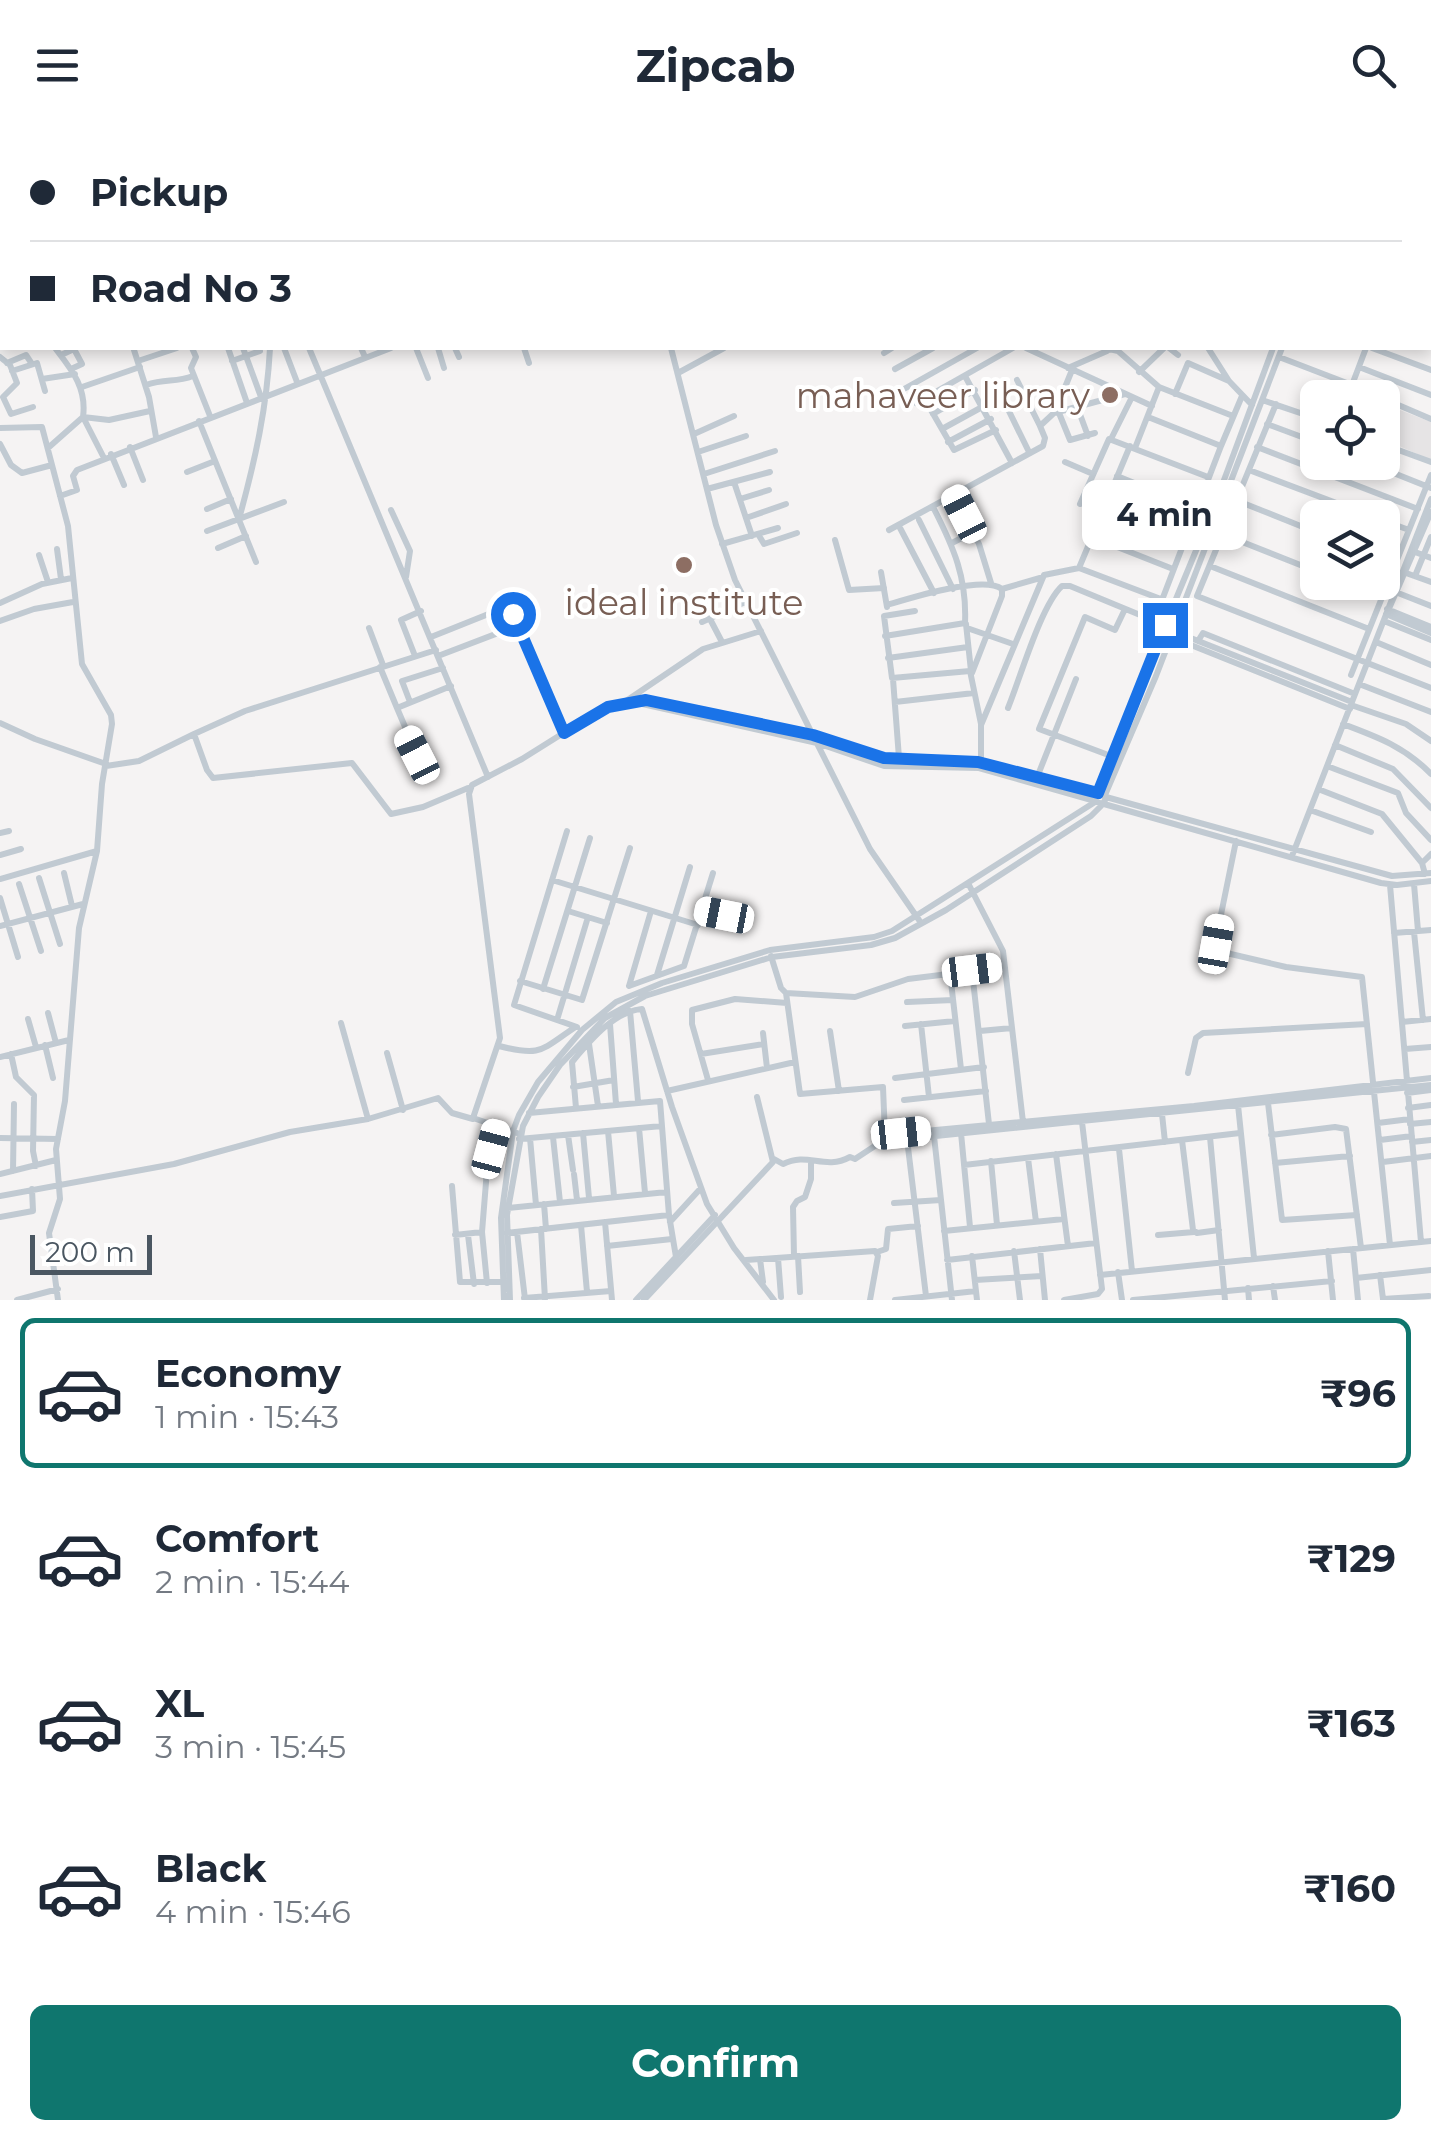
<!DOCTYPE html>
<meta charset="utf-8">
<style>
:root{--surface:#fff;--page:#f2f2f3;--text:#1f2937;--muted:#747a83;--line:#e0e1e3;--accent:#0f766e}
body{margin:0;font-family:Montserrat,sans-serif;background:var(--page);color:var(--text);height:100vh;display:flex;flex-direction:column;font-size:38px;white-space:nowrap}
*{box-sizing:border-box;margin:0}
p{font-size:32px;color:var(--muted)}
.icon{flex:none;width:55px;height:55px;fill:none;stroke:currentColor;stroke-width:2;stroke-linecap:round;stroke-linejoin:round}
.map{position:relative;height:1170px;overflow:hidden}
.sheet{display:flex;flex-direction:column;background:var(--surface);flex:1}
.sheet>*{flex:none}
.banner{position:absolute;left:0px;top:0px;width:1432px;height:220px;box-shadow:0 5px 15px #0003;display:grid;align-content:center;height:220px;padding:0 30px;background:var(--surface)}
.buttons{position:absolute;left:1300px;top:250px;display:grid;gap:20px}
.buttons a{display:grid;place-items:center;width:100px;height:100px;border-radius:15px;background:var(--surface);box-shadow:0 5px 15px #0003;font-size:50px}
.scale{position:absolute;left:30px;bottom:25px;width:122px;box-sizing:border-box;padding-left:10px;border:5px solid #4a5661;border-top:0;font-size:28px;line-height:35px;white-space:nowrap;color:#4a5661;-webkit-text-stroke:8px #fff;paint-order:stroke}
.end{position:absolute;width:45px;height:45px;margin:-22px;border:12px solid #1a73e8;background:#fff;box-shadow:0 0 0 5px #fff}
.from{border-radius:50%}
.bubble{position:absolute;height:70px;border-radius:15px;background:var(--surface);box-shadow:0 5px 15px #0003;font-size:32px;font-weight:700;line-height:70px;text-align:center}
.car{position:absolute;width:30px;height:60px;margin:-30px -15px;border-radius:12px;box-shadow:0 0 8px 2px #0007;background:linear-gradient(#fff 24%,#345 0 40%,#fff 0 76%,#345 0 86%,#fff 0)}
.banner b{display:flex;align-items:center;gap:35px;height:95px;font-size:38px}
.banner b+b{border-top:2px solid var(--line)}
.banner i{width:25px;height:25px;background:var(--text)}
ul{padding:18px 0 0;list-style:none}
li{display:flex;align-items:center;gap:30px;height:150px;margin:0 20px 15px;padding:0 10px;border:5px solid transparent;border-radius:15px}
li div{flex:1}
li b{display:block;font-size:38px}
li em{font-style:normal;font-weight:700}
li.current{border-color:var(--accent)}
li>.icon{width:90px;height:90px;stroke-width:1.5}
.primary-button{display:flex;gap:20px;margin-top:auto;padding:20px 30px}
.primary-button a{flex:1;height:115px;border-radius:15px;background:var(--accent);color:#fff;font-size:40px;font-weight:700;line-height:115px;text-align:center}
header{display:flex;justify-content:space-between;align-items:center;height:130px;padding:0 30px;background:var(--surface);font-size:45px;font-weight:700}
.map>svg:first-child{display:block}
.education{fill:#e6e4e5}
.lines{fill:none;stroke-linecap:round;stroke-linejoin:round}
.minor-tunnel{stroke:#caccce;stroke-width:6;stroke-dasharray:6 3;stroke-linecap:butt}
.highway-casing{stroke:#7690ad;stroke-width:15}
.minor{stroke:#c1cad2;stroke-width:6}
.highway{stroke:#8ba5c1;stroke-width:10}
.route{stroke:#1a73e8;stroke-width:12}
.education-dot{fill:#8d6e63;stroke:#fff;stroke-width:4}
.labels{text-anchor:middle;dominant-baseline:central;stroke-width:8;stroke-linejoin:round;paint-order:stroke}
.education-label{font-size:35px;fill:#785e54;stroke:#fff;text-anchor:end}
</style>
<header><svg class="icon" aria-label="menu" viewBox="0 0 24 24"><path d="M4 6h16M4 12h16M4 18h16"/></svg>Zipcab<svg class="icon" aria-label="search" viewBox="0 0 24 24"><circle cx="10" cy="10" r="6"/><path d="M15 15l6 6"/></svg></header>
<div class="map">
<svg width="1431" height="1170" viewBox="0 0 1431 1170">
<rect width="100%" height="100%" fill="#f5f3f3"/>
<path class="education" d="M1382,273L1431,292V330L1383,309Z"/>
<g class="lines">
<path class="minor-tunnel" d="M223,0L224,2"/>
<defs>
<path id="highway" d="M192,2L195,0
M212,2L215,0
M0,107L2,106
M0,122L2,121"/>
</defs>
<use href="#highway" class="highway-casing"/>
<path class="minor" d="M144,0L145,2
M366,0H370
M449,0L450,2
M601,0L602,2
M654,0L655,2
M724,0L726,2
M834,0L836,2
M876,0L878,2
M894,0L895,2
M910,0L912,2
M933,0L935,2
M956,0L957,2
M1079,0L1081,2
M1095,0L1096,2
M1142,0L1144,2
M1207,0L1209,2
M1290,0L1296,2
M1416,0L1418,2
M54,2L55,0
M245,2L247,0
M318,2L322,0
M419,2L426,0
M542,2L548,0
M586,2L592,0
M690,2L696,0
M744,2L748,0
M775,2L779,0
M804,2L808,0
M858,2L863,0
M1042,2L1046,0
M1060,2L1065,0
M1161,2L1164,0
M1268,2V0
M1326,2L1327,0
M1360,2L1361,0
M1372,2L1373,0
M0,17V22
M1430,25L1431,27
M1430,43H1431
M0,53L2,52
M1430,54H1431
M0,85L2,84
M1430,115L1431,116
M0,145L2,144
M1430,154L1431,155
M1430,167H1431
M1430,176H1431
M1430,185H1431
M1430,214H1431
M192,218L196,227L191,238L210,286
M228,218L247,273
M243,218L261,267
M284,218L297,252
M309,218L488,647
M361,218L365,227
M416,218L428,248
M438,218L444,238
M455,218L459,227
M524,218L529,233
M671,218L716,395L735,450L870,719L919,790
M1026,218L1152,276
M1105,218L1118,221L1159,257L1233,286
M1169,218L1178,225
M1208,218L1229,251L1252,275
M1366,218L1352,255L1381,268
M1372,218L1431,240
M134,220L149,267L156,307
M884,223L892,218
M61,225L74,219L82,234L71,239
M0,227L10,235L17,253L3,267L11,284L33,277
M1279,227L1352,255
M138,231L177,218
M232,231L260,221
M7,233L26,225L32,234
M1359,237L1431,265
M1068,238L1107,221
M895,239L933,218
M12,241L37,233L45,261
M1139,242L1164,218
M678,243L724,218
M965,246L1012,333
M42,249L75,244
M1017,250L1040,296
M146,255C166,248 175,253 193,246
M82,257L140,237
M904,259L977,218
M1175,264L1188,233L1229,251
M924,268L954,320L996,300
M1382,268L1431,289
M1262,270L1318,289
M1004,271L1029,322
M916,273L1013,218
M1276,274L1197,466L1431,558
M1078,279L1088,306
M1055,282L1072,240
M1059,283L1070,310L1095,303
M933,284L975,260
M83,287L109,290L150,281
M83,287L104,328
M1148,287L1221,316L1162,470
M199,291L256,432
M1267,294L1318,313
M0,298L42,297L52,335
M942,299L984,276
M694,304L734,286
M1111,309L1132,267
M948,312L991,289
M0,314L11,335L22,343L52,335L68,396L82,534L111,585L112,594L102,654L97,721L79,798L65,971L56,1019L60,1069L49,1103L58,1170
M1382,314L1431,332
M1221,316L1242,266
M130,317L143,350
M1257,317L1418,379
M48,318L83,287C87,258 72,240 55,218
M1135,318L1159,257
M698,322L746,306
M111,324L124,355
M1065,332L1093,344
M1366,332L1431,358
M1249,340L1376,388
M187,342L215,331
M704,344L775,321
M1117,346L1196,378
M734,352L752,406
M707,359L770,342
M60,366L77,360L73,346L77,340L391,218
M955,366L979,414L991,453
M740,369L769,360
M1238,371L1318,403
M1080,374L1109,309L1208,347
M1104,377L1184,408
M207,379L231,369
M391,380L410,421L406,447
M746,388L786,374
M239,389C255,331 267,277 270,218
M919,390L953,459
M1382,390L1409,400
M899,396L934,463
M889,400L1043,316L1045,308L1040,296L1054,283L1125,264
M207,401L284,372
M758,404L764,414L797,403
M1222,404L1318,442
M1092,407L1173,439
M835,410L849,460L884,458
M952,413L973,402
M722,414L778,398
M218,418L246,406
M57,419L61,449
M1415,422L1431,428
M39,425L48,452
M1382,428L1396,434
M1210,436L1369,499
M1079,438L1130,316
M881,442L887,477
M1406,443L1431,452
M1415,446L1431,407
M1345,452L1382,467
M1002,459L1040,448
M1398,463L1431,476
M0,473L42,454L72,448
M887,475C911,468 983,445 1002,459V466L972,543
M1387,479L1431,497
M915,481L884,486L892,548L970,541L981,594
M1386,484L1431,503
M710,489L722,512
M1384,490L1431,382
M0,491L34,479L73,472
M1384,491L1431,510
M702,492L745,472
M966,494L971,541
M369,498L383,535
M967,498L1013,514
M1173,501L1352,572
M885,506L965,493C967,448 954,418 933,377
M431,507L496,481L513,484L564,603
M1171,507L1350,579
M1198,511L1203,503L1355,564
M1376,512L1431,535
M415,526L401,490L421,481
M438,526L519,495
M888,528L968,517
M380,537L397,578
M1351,545L1431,345
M893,549L899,628
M1359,554L1431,582
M626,571L703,519L761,501
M629,571L817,613L884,636L979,638L1095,671
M410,572L402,551L443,538
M895,572L974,563
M1351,575L1406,594L1431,611
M1008,578C1020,549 1041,475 1062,456H1070L1174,499
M0,593L35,609L106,634
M1343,594C1378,607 1405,617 1431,644
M194,604L245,581L436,520
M1335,615L1393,639L1431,678
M417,625L397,578L451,556
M1111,626L1039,599L1085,487L1115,500L1125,479
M981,632V595L1044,445L1079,438L1174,474
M106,636L139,631L194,604L207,640L213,648L352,633L391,684L423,677L468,658
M1327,636L1398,663L1406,683L1431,710
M1036,650L1076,549
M1318,659L1382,684L1422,733L1425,744
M1099,663L1111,626L1214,377L1273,218
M1105,665L1156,546L1282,218
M1106,667L1392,746L1431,743
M1104,674L1381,753L1397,755L1431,751
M1310,680L1371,702
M567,701L514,875L577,897
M0,703L9,701
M1236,711L1215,814L1218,821L1286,837L1362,847L1390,1115
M0,725L21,719
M1292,726L1431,369
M1422,733L1431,724
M64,743L72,776
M39,748L60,814
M0,749L97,721
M552,750L698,795
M968,753L1003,821L1023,992
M19,754L41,821
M1414,754L1418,801
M1390,755L1421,1112
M0,768L18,827
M703,780L746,789
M568,781L607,793
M0,796L83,774
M1414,802L1423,890
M1394,803L1431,800
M771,826L781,858L786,863L855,867L908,849L1005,837
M972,841L989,994
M950,843L961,939
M657,845L690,737
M520,851L582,870L630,718
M629,856L684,836L713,743
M629,856L651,781
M543,859L590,708
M786,863L800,964L883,957L885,1006
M907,872L953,870
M630,881L638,971
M48,883L56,913
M28,889L36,917
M557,890L588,787
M1402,892L1431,889
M341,893L368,989
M610,894L616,974
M921,894L929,967
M905,896L955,891
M830,901L839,961
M980,901L1012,898
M763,903L767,938
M589,914L598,976
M45,915L53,948
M499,916C541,927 541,920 574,898
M1405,919L1431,917
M387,923L403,980
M11,924L16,947L34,965L33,1021L36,1036
M701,924L764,914
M0,927L69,910
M1188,943L1196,908L1203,903L1367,894
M895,948L984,937
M708,950L692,894V880L735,869L787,873
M573,957L614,950
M667,961L795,932
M1407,963L1431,960
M904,970L986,961
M1268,973L1282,1090L1357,1085
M1238,975L1254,1128
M576,978L572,932C589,912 614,881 642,879L672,977L707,1074L734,1118L774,1170
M1408,978L1431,975
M529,983L660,971L669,1085L676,1127
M1162,984L1165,1012
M1378,993L1410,989
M1410,994L1431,992
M639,998L645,1063
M608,1001L614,1066
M583,1003L589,1068
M961,1003L970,1097
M520,1004L473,988L500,908L469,664L472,655L522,629L597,582L641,569L813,605L884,628L978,632L1102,663L1106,669L1102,674L1095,671L1098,663
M568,1005L573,1040
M1271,1005L1335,997L1346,999L1361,1118
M934,1006L952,1170
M553,1007L560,1072
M886,1007L907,1009L1431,955
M1210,1007L1225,1170
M0,1008L58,1009
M530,1008L536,1075
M519,1009L662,996
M907,1009L926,1166
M1182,1010L1193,1100L1197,1103L1219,1100
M1380,1010L1412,1006
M1412,1012L1431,1010
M1119,1019L1132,1141
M1056,1024L1068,1116
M1028,1028L1036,1092
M774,1029L783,1034C808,1021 824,1041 850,1027L855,1029L893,1004L1194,976L1431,948
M991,1031L997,1095
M1383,1032L1431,1026
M1275,1033L1350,1026
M964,1035L1240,1003
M13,1041L14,974
M0,1044L56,1030
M574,1044L577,1070
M452,1056L460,1152H503
M0,1066L174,1034L290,1002L368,989L438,968L452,983L473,989
M894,1073L941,1070
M544,1074L546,1099
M508,1078L667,1062
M0,1087L33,1081L32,1059
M605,1092L612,1170
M670,1092L701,1058
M581,1095L587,1162
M541,1099L545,1169
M944,1101L1064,1089
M482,1102L487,1153
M517,1102L525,1169
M507,1103L669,1085
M455,1105L482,1102L487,1040L497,996
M468,1105L474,1154
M1158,1105L1194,1102
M607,1116L672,1109
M1040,1119L1045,1170
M1353,1119L1358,1170
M1014,1121L1020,1170
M1328,1121L1333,1170
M877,1122L886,1119L888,1099L918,1096
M794,1126L793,1077L797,1071L805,1067L811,1049V1031
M798,1126L800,1162
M972,1126L977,1170
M778,1128L781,1167
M760,1129L763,1152
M746,1130L875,1121L878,1126L870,1170
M947,1130L1096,1113
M1118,1142L1122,1170
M1100,1145L1431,1111
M1380,1145L1383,1169
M1356,1148L1431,1140
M975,1150L1042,1146
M1273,1156L1275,1170
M1248,1158L1249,1170
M524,1168L611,1161
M1383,1169L1429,1166
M17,1170L58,1159
M504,1170L501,1088L513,1001L519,985L538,952L582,900L616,872L662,853L770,820L874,807L892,801L1095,672
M510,1170L507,1085L523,996L538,967L560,935L605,888L645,866L772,827L871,815L895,808L946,780L1091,686L1101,676
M636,1170L715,1085
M644,1170L773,1032L757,967
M895,1170L976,1161
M1064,1170L1098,1164L1102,1159L1082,992
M1133,1170L1332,1151"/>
<use href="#highway" class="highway"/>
</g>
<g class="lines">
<path class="route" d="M513,484L564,603L608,577L646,570L813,605L884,628L978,632L1098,663L1165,495"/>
</g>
<g class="education-dot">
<circle cx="1110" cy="265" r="10"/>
<circle cx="684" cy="435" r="10"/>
</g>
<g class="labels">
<g class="education-label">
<text x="1090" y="265">mahaveer library</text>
<text x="684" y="472" text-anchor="middle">ideal institute</text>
</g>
</g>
</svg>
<div class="buttons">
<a><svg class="icon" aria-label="locate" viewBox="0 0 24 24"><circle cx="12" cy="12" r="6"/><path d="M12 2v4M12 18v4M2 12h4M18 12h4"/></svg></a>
<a><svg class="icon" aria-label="layers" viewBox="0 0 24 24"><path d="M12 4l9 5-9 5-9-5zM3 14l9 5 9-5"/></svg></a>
</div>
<div class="scale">200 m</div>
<i class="end from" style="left:513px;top:484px"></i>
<i class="end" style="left:1165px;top:495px"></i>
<div class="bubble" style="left:1082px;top:350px;width:165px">4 min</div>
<i class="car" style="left:964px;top:384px;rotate:333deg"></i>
<i class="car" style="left:417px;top:625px;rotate:333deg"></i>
<i class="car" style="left:724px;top:785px;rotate:281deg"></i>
<i class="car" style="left:1216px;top:814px;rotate:10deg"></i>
<i class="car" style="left:972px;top:840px;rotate:83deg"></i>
<i class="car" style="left:901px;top:1003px;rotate:84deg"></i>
<i class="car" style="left:491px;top:1019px;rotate:15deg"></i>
<div class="banner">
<b><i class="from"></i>Pickup</b>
<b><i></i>Road No 3</b>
</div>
</div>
<section class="sheet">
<ul>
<li class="current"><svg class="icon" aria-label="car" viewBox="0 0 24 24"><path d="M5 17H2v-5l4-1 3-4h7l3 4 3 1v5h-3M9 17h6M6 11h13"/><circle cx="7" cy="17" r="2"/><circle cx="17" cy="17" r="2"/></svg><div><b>Economy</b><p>1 min · 15:43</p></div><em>₹96</em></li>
<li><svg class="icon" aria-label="car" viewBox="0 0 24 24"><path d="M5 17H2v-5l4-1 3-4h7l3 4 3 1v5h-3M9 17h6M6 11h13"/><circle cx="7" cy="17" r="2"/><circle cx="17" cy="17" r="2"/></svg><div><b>Comfort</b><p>2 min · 15:44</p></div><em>₹129</em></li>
<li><svg class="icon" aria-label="car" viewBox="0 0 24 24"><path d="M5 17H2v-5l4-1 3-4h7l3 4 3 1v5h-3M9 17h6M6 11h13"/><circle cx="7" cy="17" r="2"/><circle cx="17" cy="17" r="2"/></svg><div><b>XL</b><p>3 min · 15:45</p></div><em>₹163</em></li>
<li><svg class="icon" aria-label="car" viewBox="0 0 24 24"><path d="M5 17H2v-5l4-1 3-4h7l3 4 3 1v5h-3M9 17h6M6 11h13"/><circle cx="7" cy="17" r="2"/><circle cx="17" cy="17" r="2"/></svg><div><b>Black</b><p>4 min · 15:46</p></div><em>₹160</em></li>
</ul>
<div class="primary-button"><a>Confirm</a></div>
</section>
